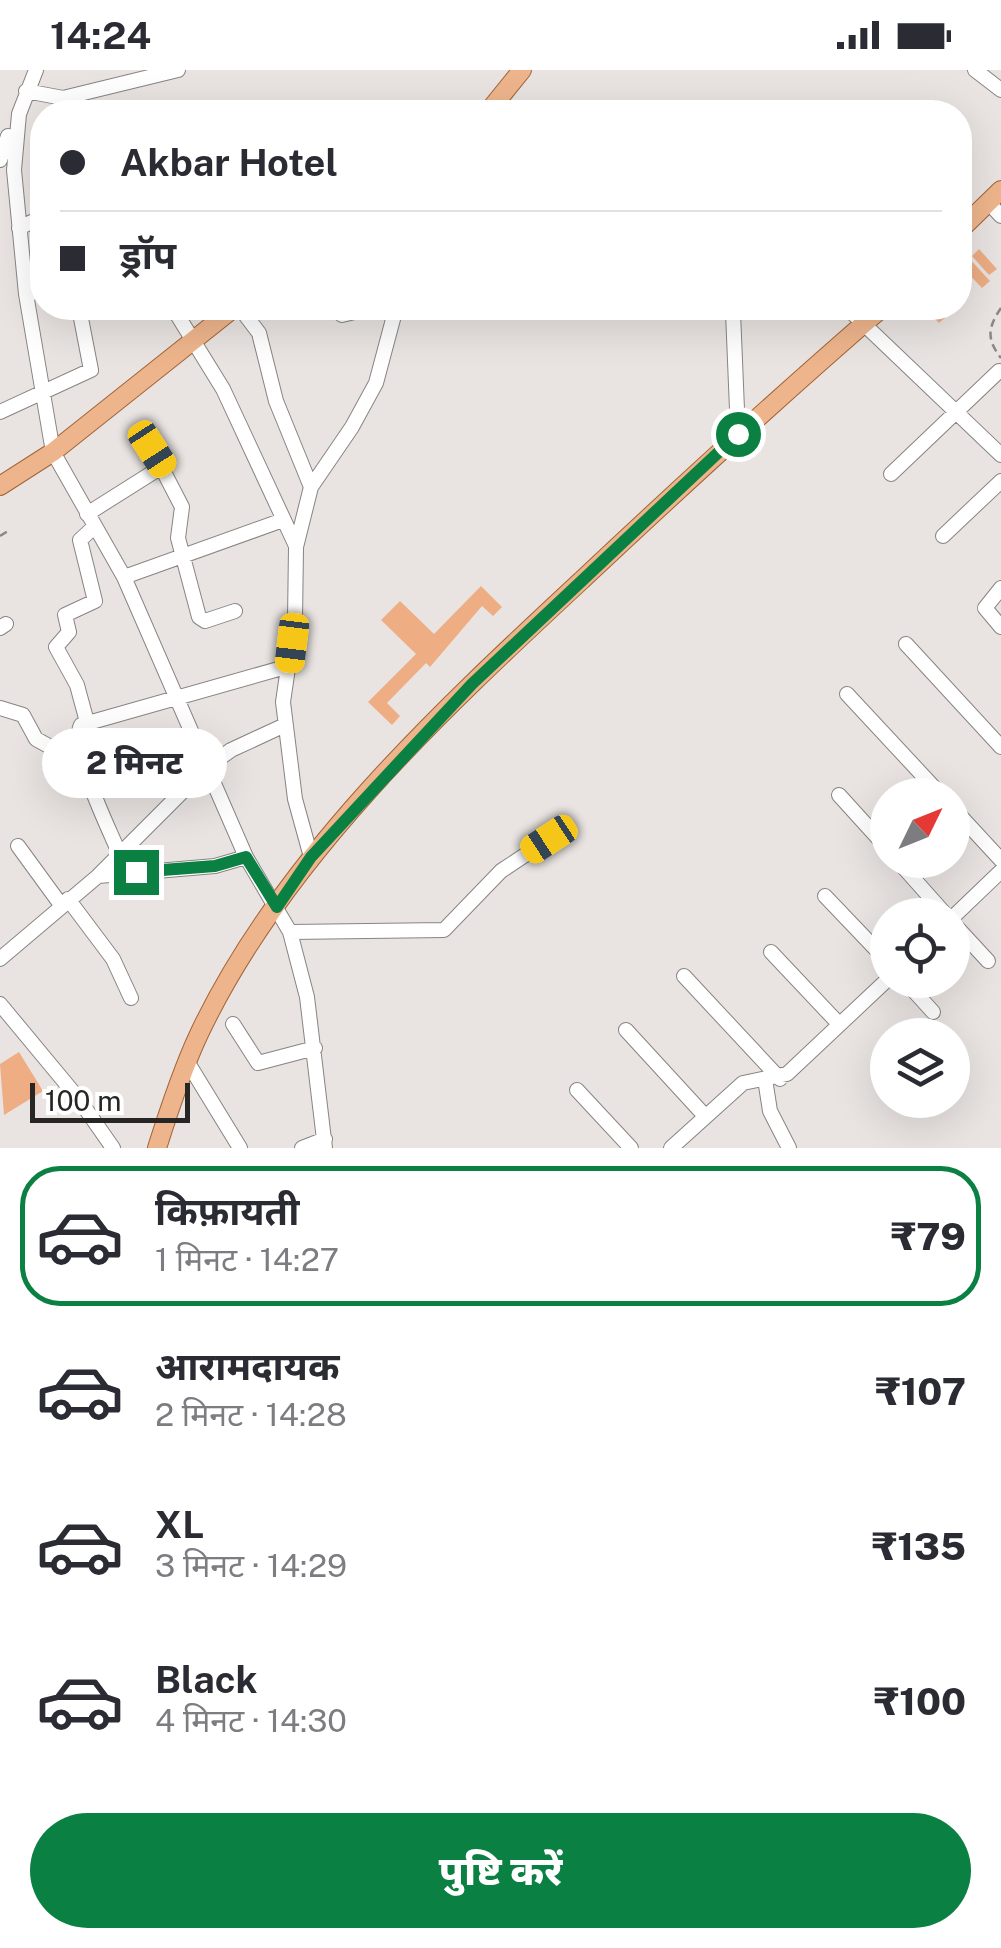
<!DOCTYPE html>
<html lang="hi">
<meta charset="utf-8">
<style>
:root{--surface:#fff;--page:#f7f7f7;--text:#2b2b33;--muted:#7c7c81;--line:#e1e1e2;--accent:#0b8043}
body{margin:0;font-family:"Public Sans","Noto Sans Devanagari",sans-serif;background:var(--page);color:var(--text);height:100vh;display:flex;flex-direction:column;font-size:38px;white-space:nowrap}
*{box-sizing:border-box;margin:0}
p{font-size:32px;color:var(--muted)}
.icon{flex:none;width:55px;height:55px;fill:none;stroke:currentColor;stroke-width:2;stroke-linecap:round;stroke-linejoin:round}
.map{position:relative;height:1078px;overflow:hidden}
.drawer{display:flex;flex-direction:column;background:var(--surface);flex:1}
.drawer>*{flex:none}
.guide{position:absolute;left:30px;top:30px;width:942px;height:220px;border-radius:40px;box-shadow:0 10px 40px #0002;display:grid;align-content:center;height:220px;padding:0 30px;background:var(--surface)}
.needle{width:65px;rotate:47deg}
.buttons{position:absolute;left:870px;top:708px;display:grid;gap:20px}
.buttons a{display:grid;place-items:center;width:100px;height:100px;border-radius:50%;background:var(--surface);box-shadow:0 10px 40px #0002;font-size:50px}
.scale{position:absolute;left:30px;bottom:25px;width:160px;box-sizing:border-box;padding-left:10px;border:5px solid #282625;border-top:0;font-size:28px;line-height:35px;white-space:nowrap;color:#282625;-webkit-text-stroke:8px #fff;paint-order:stroke}
.end{position:absolute;width:45px;height:45px;margin:-22px;border:12px solid #0b8043;background:#fff;box-shadow:0 0 0 5px #fff}
.from{border-radius:50%}
.bubble{position:absolute;height:70px;border-radius:35px;background:var(--surface);box-shadow:0 10px 40px #0002;font-size:32px;font-weight:800;line-height:70px;text-align:center}
.car{position:absolute;width:30px;height:60px;margin:-30px -15px;border-radius:12px;box-shadow:0 0 8px 2px #0007;background:linear-gradient(#f5c518 24%,#345 0 40%,#f5c518 0 76%,#345 0 86%,#f5c518 0)}
.guide b{display:flex;align-items:center;gap:35px;height:95px;font-size:38px}
.guide b+b{border-top:2px solid var(--line)}
.guide i{width:25px;height:25px;background:var(--text)}
ul{padding:18px 0 0;list-style:none}
li{display:flex;align-items:center;gap:30px;height:140px;margin:0 20px 15px;padding:0 10px;border:5px solid transparent;border-radius:40px}
li div{flex:1}
li b{display:block;font-size:38px}
li em{font-style:normal;font-weight:800}
li.active{border-color:var(--accent)}
li>.icon{width:90px;height:90px;stroke-width:1.5}
.cta{display:flex;gap:20px;margin-top:auto;padding:20px 30px}
.cta a{flex:1;height:115px;border-radius:60px;background:var(--accent);color:#fff;font-size:40px;font-weight:800;line-height:115px;text-align:center}
.status{display:flex;justify-content:space-between;align-items:center;height:70px;padding:0 50px;background:var(--surface);direction:ltr}
.status svg{height:28px;fill:currentColor}
.map>svg:first-child{display:block}
.building{fill:#eead83}
.lines{fill:none;stroke-linecap:round;stroke-linejoin:round}
.minor-casing{stroke:#888481;stroke-width:16}
.major-casing{stroke:#a16336;stroke-width:20}
.path{stroke:#8b8785;stroke-width:2.5;stroke-dasharray:8 5;stroke-linecap:butt}
.minor{stroke:#fff;stroke-width:14}
.major{stroke:#eeb58c;stroke-width:18}
.route{stroke:#0b8043;stroke-width:12}
</style>
<div class="status"><b>14:24</b><svg viewBox="0 0 49 12"><path d="M0 12V9h3v3zM5 12V6h3v6zM10 12V3h3v9zM15 12V0h3v12zM26 1h20v11H26zM47 4h2v5h-2z"/></svg></div>
<div class="map">
<svg width="1001" height="1078" viewBox="0 0 1001 1078">
<rect width="100%" height="100%" fill="#e9e4e1"/>
<path class="building" d="M979,179L997,199L989,205L972,186Z
M967,186L990,211L982,218L960,195Z
M925,238H956L939,253Z
M481,516L502,537L493,546L482,536L430,597L426,593L387,633L400,646L392,655L368,632L416,584L381,550L400,531L434,564Z
M19,982L43,1021L4,1045L0,994Z"/>
<g class="lines">
<defs>
<path id="minor" d="M36,0L19,44L14,100L26,224L53,382L124,507L246,787L290,862L307,927L325,1078
M975,0L1001,20
M26,21L63,28L178,0
M0,90L8,66
M988,132L1001,146
M19,158L42,147
M26,224L42,221
M173,238L223,319L296,476
M240,238L259,263L276,331L311,417
M333,238L342,245L371,238
M736,238L733,242L738,364
M847,238L1001,385
M0,342L91,300L79,238
M152,379L182,437L178,468L199,547L205,551L235,541
M891,404L999,301
M87,444L163,396
M943,466L1001,411
M124,507L283,450
M1001,518L985,538L1001,557
M0,558L6,554
M906,574L1001,677
M847,624L941,725
M0,638L23,645L36,669L83,695
M87,652L77,615L56,577L69,562L65,545L95,531L80,470L94,457
M839,725L888,779
M952,737L1001,790
M18,776L61,835
M119,783C108,756 69,679 81,655L289,596
M311,787L295,729L283,632L295,550L296,477L311,417L352,357L376,313L396,238
M897,790L946,845
M98,806L205,699L231,680L285,655
M825,826L888,892
M68,829L113,889L131,928
M952,848L1001,801
M952,852L988,891
M290,862L444,860L501,801L549,769
M771,882L839,954
M0,889L98,806L215,796L246,787
M684,906L780,1009
M904,910L933,942
M0,934L78,1028L113,1078
M233,954L258,993L315,978
M626,960L705,1046
M188,993L240,1078
M765,1009L770,1041L789,1078
M577,1020L631,1078
M302,1078L325,1069
M671,1078L743,1013L787,1004L888,909"/>
<path id="major" d="M488,42L522,0
M960,160L1001,120
M0,416L53,382L234,238
M157,1078C169,1040 182,1000 199,964C282,788 443,639 584,508C682,416 780,326 882,238"/>
</defs>
<use href="#minor" class="minor-casing"/>
<use href="#major" class="major-casing"/>
<path class="path" d="M1001,238C988,257 986,269 1001,288
M0,466L8,461"/>
<use href="#minor" class="minor"/>
<use href="#major" class="major"/>
</g>
<g class="lines">
<path class="route" d="M136,802L215,796L246,787L277,837L311,787L472,614L738,364"/>
</g>
</svg>
<div class="buttons">
<a><svg class="needle" viewBox="-14 -14 28 28"><path d="M0-13l5 13h-10z" fill="#e53935"/><path d="M0 13l5-13h-10z" fill="#7c7c81"/></svg></a>
<a><svg class="icon" aria-label="locate" viewBox="0 0 24 24"><circle cx="12" cy="12" r="6"/><path d="M12 2v4M12 18v4M2 12h4M18 12h4"/></svg></a>
<a><svg class="icon" aria-label="layers" viewBox="0 0 24 24"><path d="M12 4l9 5-9 5-9-5zM3 14l9 5 9-5"/></svg></a>
</div>
<div class="scale">100 m</div>
<i class="end from" style="left:738px;top:364px"></i>
<i class="end" style="left:136px;top:802px"></i>
<div class="bubble" style="left:42px;top:658px;width:185px">2 मिनट</div>
<i class="car" style="left:152px;top:379px;rotate:147deg"></i>
<i class="car" style="left:292px;top:573px;rotate:187deg"></i>
<i class="car" style="left:549px;top:769px;rotate:237deg"></i>
<div class="guide">
<b><i class="from"></i>Akbar Hotel</b>
<b><i></i>ड्रॉप</b>
</div>
</div>
<section class="drawer">
<ul>
<li class="active"><svg class="icon" aria-label="car" viewBox="0 0 24 24"><path d="M5 17H2v-5l4-1 3-4h7l3 4 3 1v5h-3M9 17h6M6 11h13"/><circle cx="7" cy="17" r="2"/><circle cx="17" cy="17" r="2"/></svg><div><b>किफ़ायती</b><p>1 मिनट · 14:27</p></div><em>₹79</em></li>
<li><svg class="icon" aria-label="car" viewBox="0 0 24 24"><path d="M5 17H2v-5l4-1 3-4h7l3 4 3 1v5h-3M9 17h6M6 11h13"/><circle cx="7" cy="17" r="2"/><circle cx="17" cy="17" r="2"/></svg><div><b>आरामदायक</b><p>2 मिनट · 14:28</p></div><em>₹107</em></li>
<li><svg class="icon" aria-label="car" viewBox="0 0 24 24"><path d="M5 17H2v-5l4-1 3-4h7l3 4 3 1v5h-3M9 17h6M6 11h13"/><circle cx="7" cy="17" r="2"/><circle cx="17" cy="17" r="2"/></svg><div><b>XL</b><p>3 मिनट · 14:29</p></div><em>₹135</em></li>
<li><svg class="icon" aria-label="car" viewBox="0 0 24 24"><path d="M5 17H2v-5l4-1 3-4h7l3 4 3 1v5h-3M9 17h6M6 11h13"/><circle cx="7" cy="17" r="2"/><circle cx="17" cy="17" r="2"/></svg><div><b>Black</b><p>4 मिनट · 14:30</p></div><em>₹100</em></li>
</ul>
<div class="cta"><a>पुष्टि करें</a></div>
</section>
